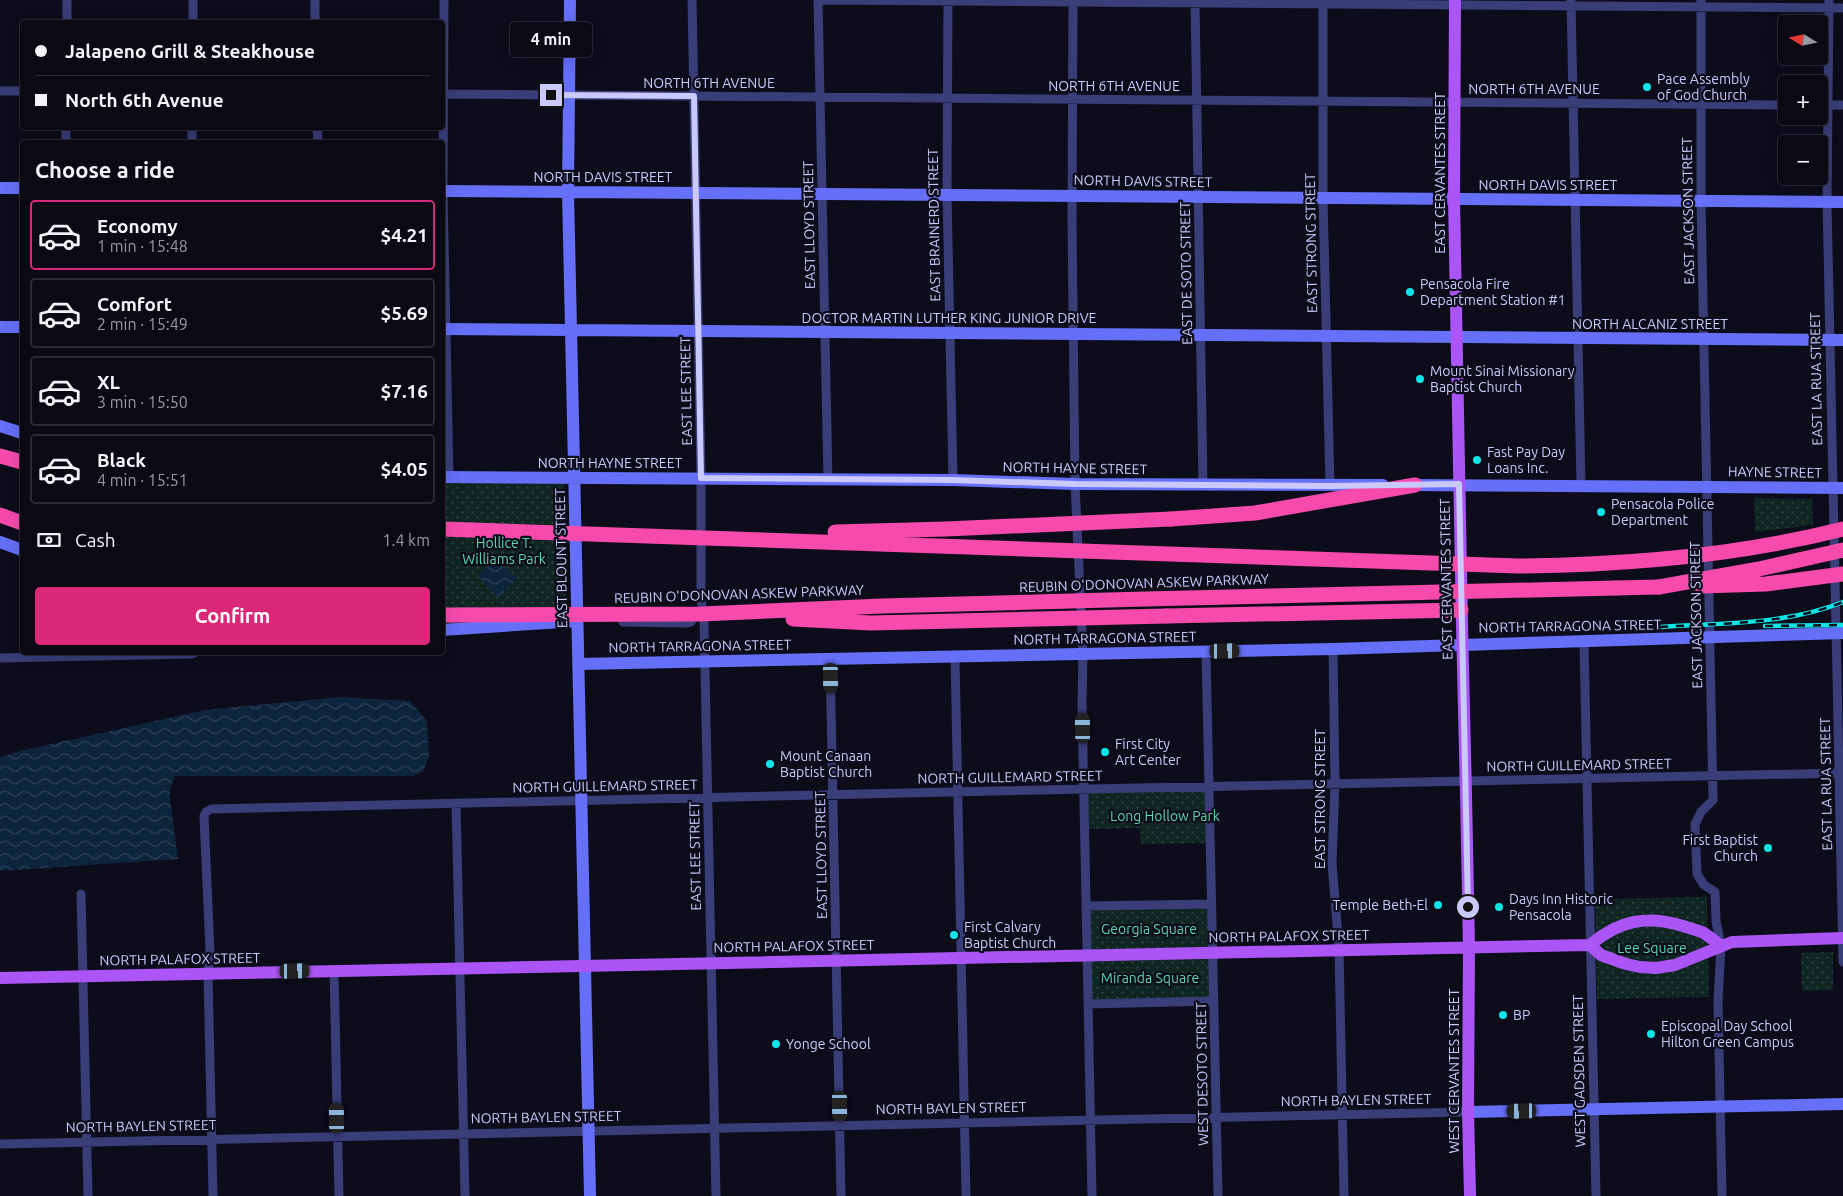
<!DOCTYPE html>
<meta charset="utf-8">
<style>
:root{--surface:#0a0914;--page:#181722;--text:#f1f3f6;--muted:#999aa0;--line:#2a2a34;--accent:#db2777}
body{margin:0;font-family:Ubuntu,sans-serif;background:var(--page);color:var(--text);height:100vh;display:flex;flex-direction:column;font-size:19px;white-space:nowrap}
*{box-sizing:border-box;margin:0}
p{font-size:16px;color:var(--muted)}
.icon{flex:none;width:28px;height:28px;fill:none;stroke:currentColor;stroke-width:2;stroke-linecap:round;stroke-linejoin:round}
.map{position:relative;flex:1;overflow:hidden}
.sheet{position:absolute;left:20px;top:140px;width:425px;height:515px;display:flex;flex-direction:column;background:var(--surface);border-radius:5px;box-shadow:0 5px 20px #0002,0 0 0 1px var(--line)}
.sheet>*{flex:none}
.guide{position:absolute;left:20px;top:20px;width:425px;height:110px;border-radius:5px;box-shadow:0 5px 20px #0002,0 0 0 1px var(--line);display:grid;align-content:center;height:110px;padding:0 15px;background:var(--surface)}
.needle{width:32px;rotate:280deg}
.tools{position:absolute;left:1778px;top:15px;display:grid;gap:10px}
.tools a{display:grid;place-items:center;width:50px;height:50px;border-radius:5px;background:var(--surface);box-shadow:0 5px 20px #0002,0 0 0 1px var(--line);font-size:25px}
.end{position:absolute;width:22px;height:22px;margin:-11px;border:6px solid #cac9fc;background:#111;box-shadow:0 0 0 2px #111}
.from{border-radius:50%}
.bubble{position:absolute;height:35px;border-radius:5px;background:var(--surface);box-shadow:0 5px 20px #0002,0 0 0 1px var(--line);font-size:16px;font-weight:700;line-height:35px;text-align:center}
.car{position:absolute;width:15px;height:30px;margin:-15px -8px;border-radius:6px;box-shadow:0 0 4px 1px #0007;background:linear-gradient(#222 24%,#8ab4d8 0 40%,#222 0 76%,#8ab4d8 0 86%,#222 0)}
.guide b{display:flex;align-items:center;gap:18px;height:48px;font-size:19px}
.guide b+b{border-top:1px solid var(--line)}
.guide i{width:12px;height:12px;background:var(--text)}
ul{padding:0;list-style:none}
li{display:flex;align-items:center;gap:15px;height:70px;margin:0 10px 8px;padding:0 5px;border:2px solid var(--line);border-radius:5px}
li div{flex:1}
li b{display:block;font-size:19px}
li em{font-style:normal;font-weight:700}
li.current{border-color:var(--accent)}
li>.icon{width:45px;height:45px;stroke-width:1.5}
h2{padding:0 15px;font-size:22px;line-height:60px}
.pay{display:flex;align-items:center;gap:12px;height:55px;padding:0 15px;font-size:19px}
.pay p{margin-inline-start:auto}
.cta{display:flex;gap:10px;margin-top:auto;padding:10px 15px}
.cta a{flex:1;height:58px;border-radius:5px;background:var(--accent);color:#fff;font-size:20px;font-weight:700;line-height:58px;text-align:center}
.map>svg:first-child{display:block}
.park{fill:url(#park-dots)}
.water{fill:url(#water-waves)}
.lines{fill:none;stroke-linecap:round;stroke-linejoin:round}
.street{stroke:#393d78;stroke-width:9}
.secondary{stroke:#656ff7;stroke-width:12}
.primary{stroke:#ab55f6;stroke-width:12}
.highway{stroke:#f64aad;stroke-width:15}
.rail-casing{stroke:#0ce4e5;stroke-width:4.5}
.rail{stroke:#0d0c1b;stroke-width:2.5;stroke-dasharray:8;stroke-linecap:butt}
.primary-bridge{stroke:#ab55f6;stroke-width:12}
.highway-bridge{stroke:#f64aad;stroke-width:15}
.route{stroke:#cac9fc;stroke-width:6}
.poi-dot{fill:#0ce4e5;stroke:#0d0c1b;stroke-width:2}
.labels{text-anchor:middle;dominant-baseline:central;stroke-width:4.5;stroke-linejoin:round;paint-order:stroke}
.poi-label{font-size:14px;fill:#cac9fc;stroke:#0d0c1b;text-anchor:start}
.street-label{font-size:14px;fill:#cac9fc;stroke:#0d0c1b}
.park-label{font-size:14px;fill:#5ad7ac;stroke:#0d0c1b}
</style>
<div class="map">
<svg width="1843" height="1196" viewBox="0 0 1843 1196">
<defs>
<pattern id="park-dots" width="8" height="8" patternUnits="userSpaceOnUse" patternTransform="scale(1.25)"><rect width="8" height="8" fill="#0f2522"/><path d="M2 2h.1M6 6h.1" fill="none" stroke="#314343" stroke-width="1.8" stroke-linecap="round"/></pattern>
<pattern id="water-waves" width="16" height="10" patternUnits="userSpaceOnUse" patternTransform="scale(1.25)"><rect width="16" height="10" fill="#0d243d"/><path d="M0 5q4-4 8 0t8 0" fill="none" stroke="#2f425a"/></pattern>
</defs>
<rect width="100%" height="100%" fill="#0d0c1b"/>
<path class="park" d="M443,482L564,483L567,619L443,627Z
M1754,498L1812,499L1813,525L1755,532Z
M1209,787L1210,843L1141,844L1140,828L1085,829L1084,789Z
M1707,897L1709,997L1597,999L1595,899Z
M1212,904L1214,1001L1088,1004L1086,906Z
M1833,952V990L1802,991L1801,953Z"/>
<path class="water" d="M495,557L517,578L498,597L477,576Z
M340,697L410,701L427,721L429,756L423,772L413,776H175L170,789V799L178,859L0,871V757L20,751L205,710Z"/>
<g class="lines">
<path class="street" d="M315,0V22
M444,0L443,191L449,477
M692,0L701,478V599L704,622L716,1196
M818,0L828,479
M822,0L1843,8
M948,0L947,194L953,480
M1073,0L1072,221L1075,484L1083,654L1082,704L1092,1196
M1195,0L1203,485
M1323,0V197L1330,486
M1701,0V200L1713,800L1701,812L1695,824L1697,874L1704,885L1715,892L1716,921L1721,946L1718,1001L1722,1196
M1829,0L1827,201L1843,962
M1571,1L1581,486
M67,22V0
M193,22V0
M0,91H22
M442,94L1786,105
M1819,105H1843
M317,128L318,142
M66,142V128
M192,142V128
M623,622L686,623L691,622L697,612
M1584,642L1596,1196
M1333,649L1335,784L1332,863L1339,949L1344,1196
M1206,652L1218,1196
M955,656L966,1196
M0,658L192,654L196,652
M830,659L841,1196
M456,803L465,1196
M81,894L88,1196
M1086,906L1212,904
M334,970L339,1196
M1088,1004L1214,1001
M0,1144L1468,1112
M213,1196L208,973L210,952L204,816L206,812L211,809L949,792L1843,773"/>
<path class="secondary" d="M570,0L568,192L590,1196
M0,188H22
M442,191L1843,202
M0,327H22
M442,329L1843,340
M0,426L22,433
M442,477L953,480L1075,484L1383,485
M1406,485L1843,488
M0,542L22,550
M442,630L577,621
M578,664L1333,649L1843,633
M1468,1112L1843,1104"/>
<path class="primary" d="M1455,0L1454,199L1462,625
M1466,794L1469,947L1468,1112L1470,1196
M1590,945L1601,955L1626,964L1640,967L1656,968L1675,965L1732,942L1843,938
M0,978L1590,945C1619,920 1647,915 1683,926C1689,928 1696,930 1702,932C1709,936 1715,941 1721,946"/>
<path class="highway" d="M0,456L22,462
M0,515L22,523
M1171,519L1255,513L1415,485
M1616,588L1659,587
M1167,616L1461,610"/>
<defs>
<path id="rail" d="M1765,626L1843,625
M1660,627C1721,623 1785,625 1843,602"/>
</defs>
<use href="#rail" class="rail-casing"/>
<use href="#rail" class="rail"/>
<path class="primary-bridge" d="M1462,625L1466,794"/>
<path class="highway-bridge" d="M442,529L1518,566C1627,565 1737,556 1843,529
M835,532L946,529L1171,519
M1701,586L1766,584L1843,574
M1659,587L1759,569L1843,550
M442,615L701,614L882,606L1145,599L1616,588
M793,619L871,623L1167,616"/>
</g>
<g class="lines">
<path class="route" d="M551,95L694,96L701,478L953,480L1075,484L1330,486L1459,484L1468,907"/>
</g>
<g class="poi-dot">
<circle cx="1647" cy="87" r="5"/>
<circle cx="1410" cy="292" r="5"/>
<circle cx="1420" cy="379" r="5"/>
<circle cx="1477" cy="460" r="5"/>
<circle cx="1601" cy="512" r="5"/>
<circle cx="1105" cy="752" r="5"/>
<circle cx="770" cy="764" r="5"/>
<circle cx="1768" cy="848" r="5"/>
<circle cx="1438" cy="905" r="5"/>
<circle cx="1499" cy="907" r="5"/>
<circle cx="954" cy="935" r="5"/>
<circle cx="1503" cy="1015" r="5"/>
<circle cx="1651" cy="1034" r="5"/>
<circle cx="776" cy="1044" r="5"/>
</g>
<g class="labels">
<g class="poi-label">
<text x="1657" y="79">Pace Assembly<tspan x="1657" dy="16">of God Church</tspan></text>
<text x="1420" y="284">Pensacola Fire<tspan x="1420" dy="16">Department Station #1</tspan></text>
<text x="1430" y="371">Mount Sinai Missionary<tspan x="1430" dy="16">Baptist Church</tspan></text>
<text x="1487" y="452">Fast Pay Day<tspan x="1487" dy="16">Loans Inc.</tspan></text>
<text x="1611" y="504">Pensacola Police<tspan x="1611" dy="16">Department</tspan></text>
<text x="1115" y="744">First City<tspan x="1115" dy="16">Art Center</tspan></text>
<text x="780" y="756">Mount Canaan<tspan x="780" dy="16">Baptist Church</tspan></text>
<text x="1758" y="840" text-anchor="end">First Baptist<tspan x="1758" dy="16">Church</tspan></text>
<text x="1509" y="899">Days Inn Historic<tspan x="1509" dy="16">Pensacola</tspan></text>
<text x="1428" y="905" text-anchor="end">Temple Beth-El</text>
<text x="964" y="927">First Calvary<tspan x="964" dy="16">Baptist Church</tspan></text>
<text x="1513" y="1015">BP</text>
<text x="1661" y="1026">Episcopal Day School<tspan x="1661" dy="16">Hilton Green Campus</tspan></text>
<text x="786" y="1044">Yonge School</text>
</g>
<g class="street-label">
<text x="709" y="83">NORTH 6TH AVENUE</text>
<text x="1114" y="86">NORTH 6TH AVENUE</text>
<text x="1534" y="89">NORTH 6TH AVENUE</text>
<text transform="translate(1440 173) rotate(-90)">EAST CERVANTES STREET</text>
<text x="603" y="177">NORTH DAVIS STREET</text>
<text transform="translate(1143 181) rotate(1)">NORTH DAVIS STREET</text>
<text x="1548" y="185">NORTH DAVIS STREET</text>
<text transform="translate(1688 211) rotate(-91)">EAST JACKSON STREET</text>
<text transform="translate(809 225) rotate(-91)">EAST LLOYD STREET</text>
<text transform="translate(934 225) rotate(-91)">EAST BRAINERD STREET</text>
<text transform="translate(1311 243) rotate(-91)">EAST STRONG STREET</text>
<text transform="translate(1186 273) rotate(-91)">EAST DE SOTO STREET</text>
<text x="949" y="318">DOCTOR MARTIN LUTHER KING JUNIOR DRIVE</text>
<text x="1650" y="324">NORTH ALCANIZ STREET</text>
<text transform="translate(1816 379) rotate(-91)">EAST LA RUA STREET</text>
<text transform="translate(686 391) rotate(-91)">EAST LEE STREET</text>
<text x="610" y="463">NORTH HAYNE STREET</text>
<text transform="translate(1075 468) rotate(1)">NORTH HAYNE STREET</text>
<text transform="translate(1775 472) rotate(1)">HAYNE STREET</text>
<text transform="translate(561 558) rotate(-91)">EAST BLOUNT STREET</text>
<text transform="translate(1446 579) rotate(-91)">EAST CERVANTES STREET</text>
<text transform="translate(1144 583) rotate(-2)">REUBIN O'DONOVAN ASKEW PARKWAY</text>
<text transform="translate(739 594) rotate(-2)">REUBIN O'DONOVAN ASKEW PARKWAY</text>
<text transform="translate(1696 615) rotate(-91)">EAST JACKSON STREET</text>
<text transform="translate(1570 626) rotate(-1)">NORTH TARRAGONA STREET</text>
<text transform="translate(1105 638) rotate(-1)">NORTH TARRAGONA STREET</text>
<text transform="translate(700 646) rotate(-1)">NORTH TARRAGONA STREET</text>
<text transform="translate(1579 765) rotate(-1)">NORTH GUILLEMARD STREET</text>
<text transform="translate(1010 777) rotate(-1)">NORTH GUILLEMARD STREET</text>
<text transform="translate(1826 784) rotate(-91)">EAST LA RUA STREET</text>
<text transform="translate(605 786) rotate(-1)">NORTH GUILLEMARD STREET</text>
<text transform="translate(1320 799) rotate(-90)">EAST STRONG STREET</text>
<text transform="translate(821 855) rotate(-91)">EAST LLOYD STREET</text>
<text transform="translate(695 856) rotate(-91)">EAST LEE STREET</text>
<text transform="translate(1289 936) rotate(-1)">NORTH PALAFOX STREET</text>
<text transform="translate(794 946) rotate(-1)">NORTH PALAFOX STREET</text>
<text transform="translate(180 959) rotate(-1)">NORTH PALAFOX STREET</text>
<text transform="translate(1454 1071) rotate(-90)">WEST CERVANTES STREET</text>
<text transform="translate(1579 1071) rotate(-91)">WEST GADSDEN STREET</text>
<text transform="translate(1202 1074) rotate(-91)">WEST DESOTO STREET</text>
<text transform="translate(1356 1100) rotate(-1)">NORTH BAYLEN STREET</text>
<text transform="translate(951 1108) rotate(-1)">NORTH BAYLEN STREET</text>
<text transform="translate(546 1117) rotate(-1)">NORTH BAYLEN STREET</text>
<text transform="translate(141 1126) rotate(-1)">NORTH BAYLEN STREET</text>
</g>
<g class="park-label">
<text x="504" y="543">Hollice T.<tspan x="504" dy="16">Williams Park</tspan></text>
<text x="1165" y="816">Long Hollow Park</text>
<text x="1149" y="929">Georgia Square</text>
<text x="1652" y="948">Lee Square</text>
<text x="1150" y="978">Miranda Square</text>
</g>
</g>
</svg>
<div class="tools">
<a><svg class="needle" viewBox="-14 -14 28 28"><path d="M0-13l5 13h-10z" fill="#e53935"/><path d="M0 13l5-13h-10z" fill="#999aa0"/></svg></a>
<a>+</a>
<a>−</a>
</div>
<i class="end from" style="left:1468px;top:907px"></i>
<i class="end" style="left:551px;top:95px"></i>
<div class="bubble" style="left:510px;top:22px;width:82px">4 min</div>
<i class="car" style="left:1225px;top:651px;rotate:89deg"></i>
<i class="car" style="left:831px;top:678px;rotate:179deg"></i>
<i class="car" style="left:1083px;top:728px;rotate:359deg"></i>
<i class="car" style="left:295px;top:971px;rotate:89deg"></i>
<i class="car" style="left:840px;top:1106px;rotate:179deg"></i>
<i class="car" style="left:1522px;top:1111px;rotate:269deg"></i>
<i class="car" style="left:337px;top:1118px;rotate:359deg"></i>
<div class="guide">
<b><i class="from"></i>Jalapeno Grill &amp; Steakhouse</b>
<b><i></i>North 6th Avenue</b>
</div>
<section class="sheet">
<h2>Choose a ride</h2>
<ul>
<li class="current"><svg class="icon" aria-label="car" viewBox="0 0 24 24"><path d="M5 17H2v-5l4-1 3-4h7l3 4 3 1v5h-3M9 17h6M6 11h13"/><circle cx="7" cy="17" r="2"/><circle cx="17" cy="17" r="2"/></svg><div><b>Economy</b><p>1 min · 15:48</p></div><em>$4.21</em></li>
<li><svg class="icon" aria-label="car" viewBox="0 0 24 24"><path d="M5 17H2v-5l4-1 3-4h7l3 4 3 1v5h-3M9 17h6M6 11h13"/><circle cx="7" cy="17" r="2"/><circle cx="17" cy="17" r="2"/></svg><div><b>Comfort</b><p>2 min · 15:49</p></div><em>$5.69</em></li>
<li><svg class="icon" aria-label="car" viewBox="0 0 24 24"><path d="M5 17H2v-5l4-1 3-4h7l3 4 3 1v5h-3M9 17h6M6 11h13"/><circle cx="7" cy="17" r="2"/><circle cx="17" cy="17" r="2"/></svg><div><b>XL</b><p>3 min · 15:50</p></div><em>$7.16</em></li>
<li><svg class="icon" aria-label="car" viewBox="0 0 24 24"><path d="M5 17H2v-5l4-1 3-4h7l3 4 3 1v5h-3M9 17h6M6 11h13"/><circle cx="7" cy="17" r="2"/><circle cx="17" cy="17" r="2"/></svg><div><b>Black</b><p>4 min · 15:51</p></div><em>$4.05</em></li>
</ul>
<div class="pay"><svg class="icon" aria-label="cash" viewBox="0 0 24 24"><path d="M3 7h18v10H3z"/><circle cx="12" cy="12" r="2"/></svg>Cash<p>1.4 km</p></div>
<div class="cta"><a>Confirm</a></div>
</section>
</div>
